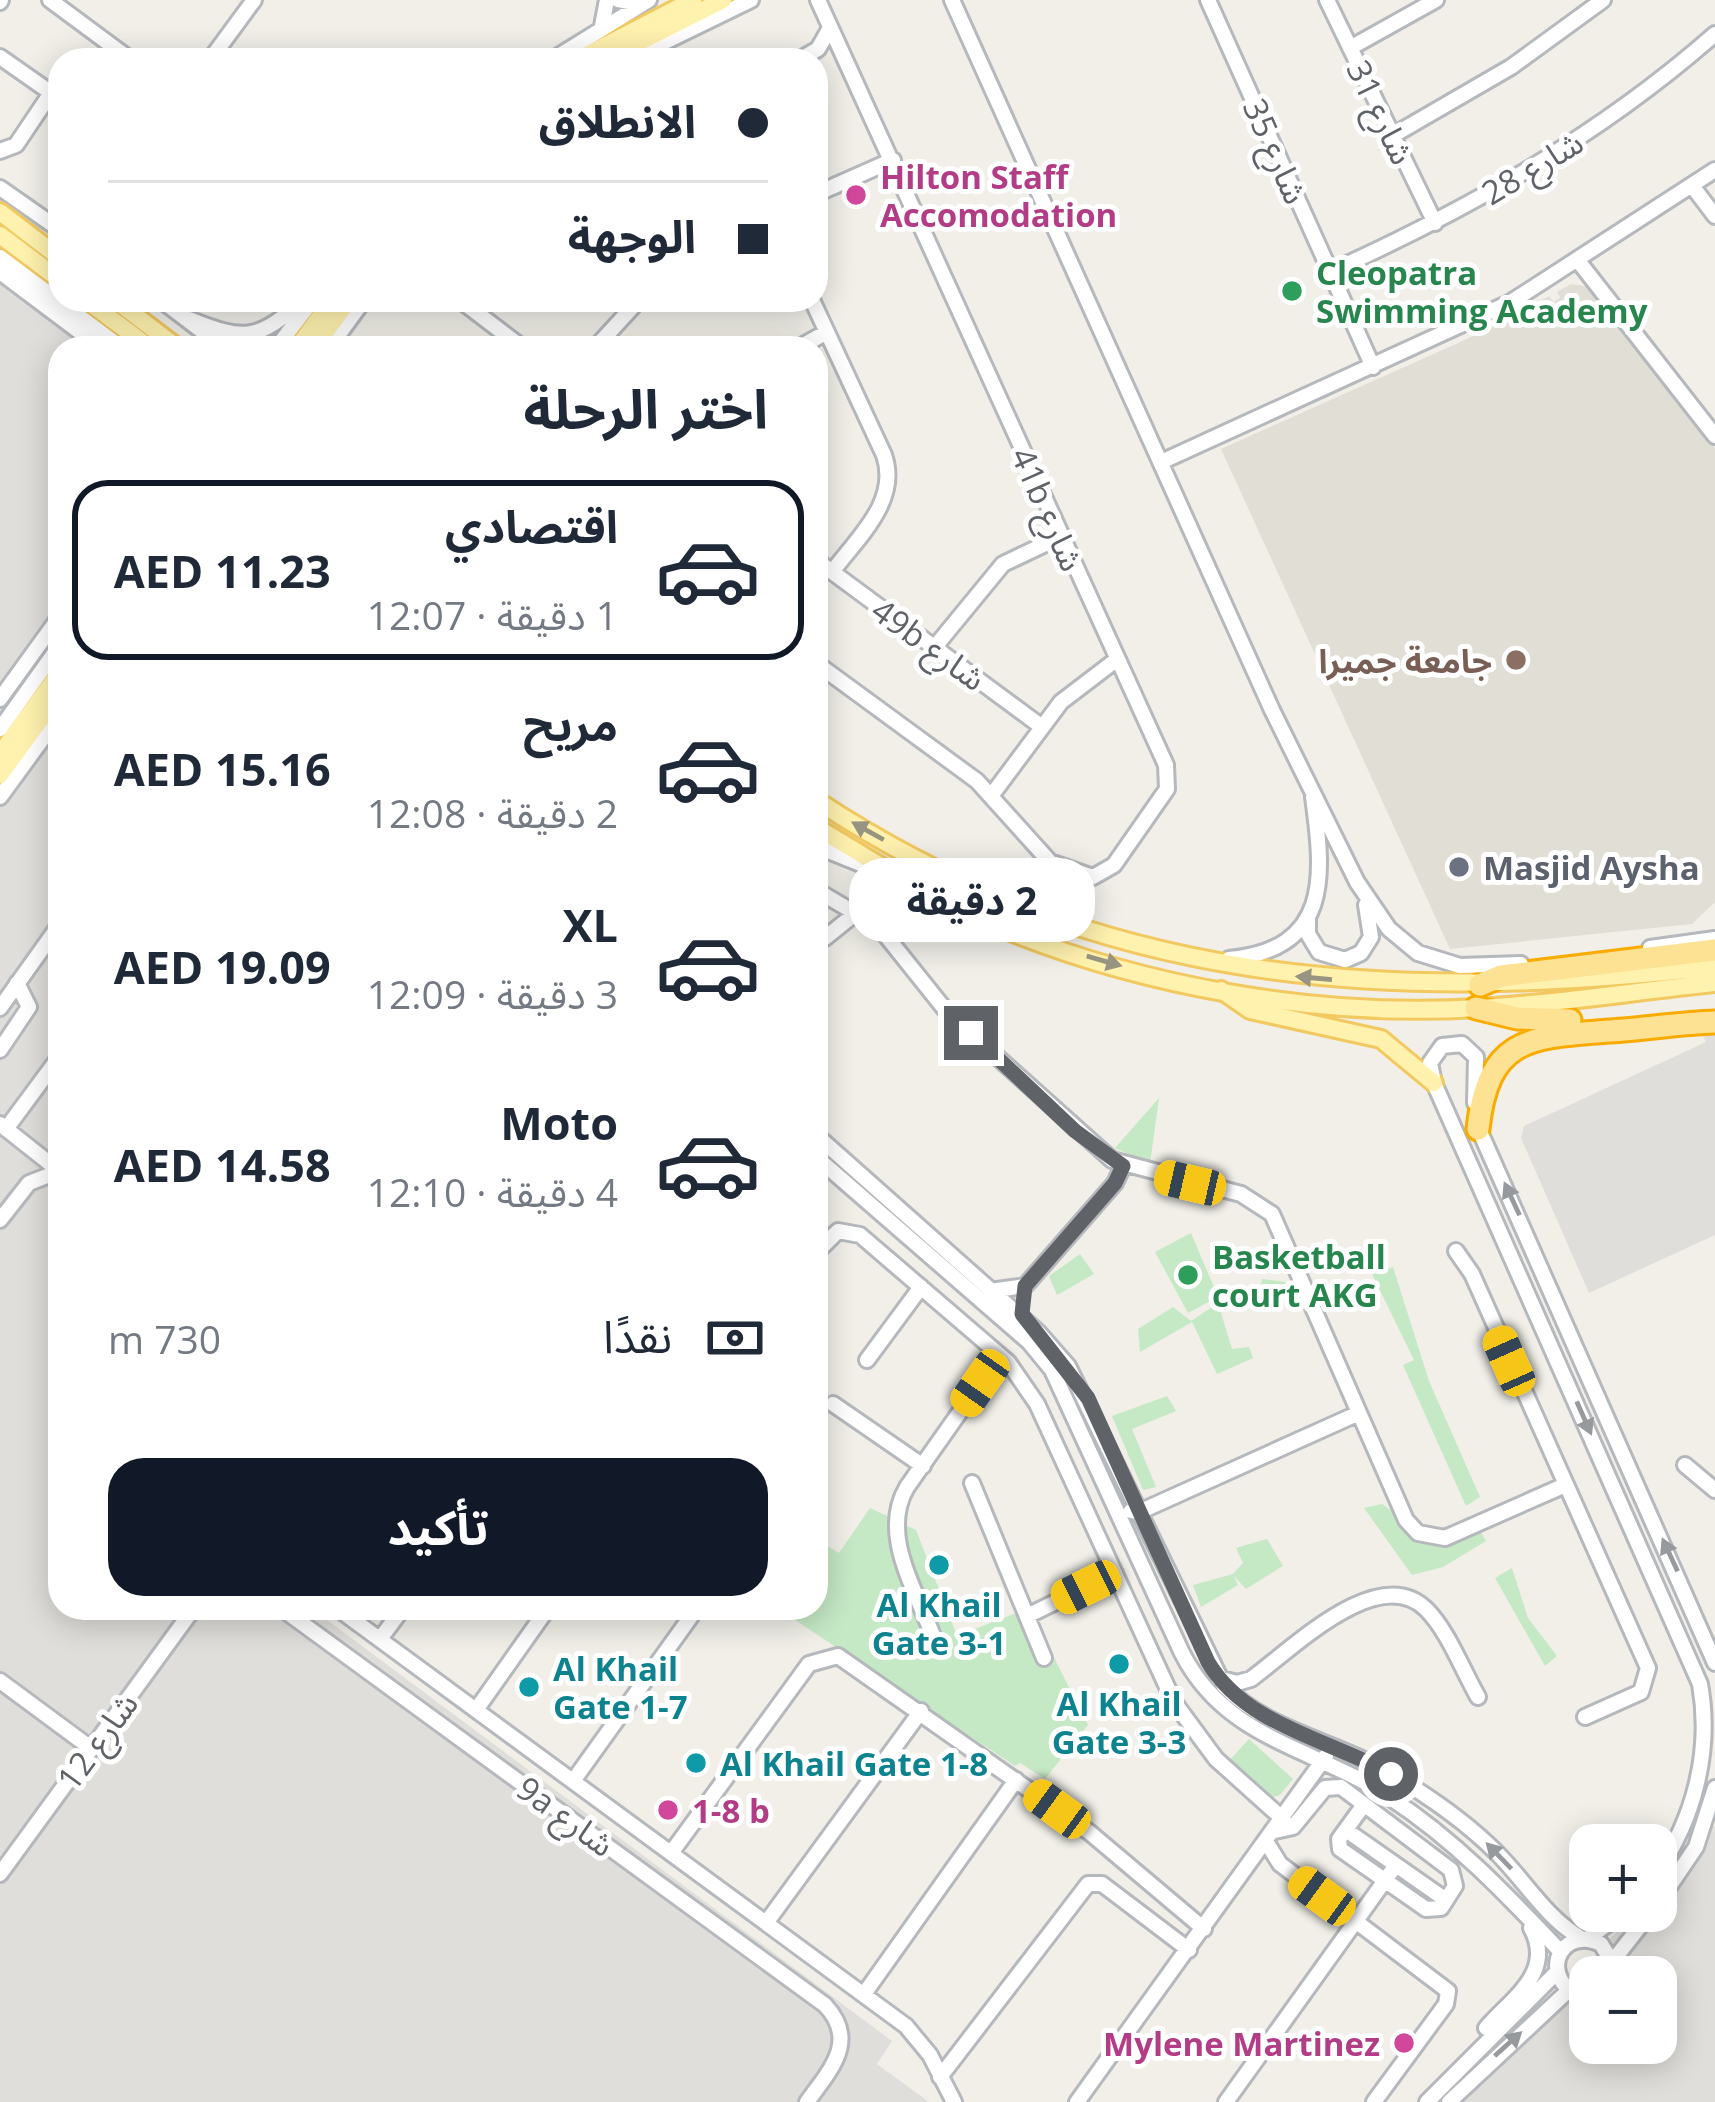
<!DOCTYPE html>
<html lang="ar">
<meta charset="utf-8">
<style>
:root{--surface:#fff;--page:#f2f2f3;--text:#1f2937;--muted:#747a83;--line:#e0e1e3;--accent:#111827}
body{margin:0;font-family:"Open Sans","Noto Sans Arabic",sans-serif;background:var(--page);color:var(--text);direction:rtl;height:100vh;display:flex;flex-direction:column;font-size:45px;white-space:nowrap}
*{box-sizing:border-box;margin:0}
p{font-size:39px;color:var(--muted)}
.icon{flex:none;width:66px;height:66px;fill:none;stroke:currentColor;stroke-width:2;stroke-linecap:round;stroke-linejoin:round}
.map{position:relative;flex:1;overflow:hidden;direction:ltr}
.panel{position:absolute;left:48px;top:336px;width:780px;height:1284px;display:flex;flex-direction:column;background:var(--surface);border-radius:36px;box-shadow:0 6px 30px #0003;direction:rtl}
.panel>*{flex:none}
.top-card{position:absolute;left:48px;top:48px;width:780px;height:264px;border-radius:36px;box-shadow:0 6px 30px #0003;direction:rtl;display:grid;align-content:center;height:264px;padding:0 60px;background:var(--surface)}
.buttons{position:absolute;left:1569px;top:1824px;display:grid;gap:24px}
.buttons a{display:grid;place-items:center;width:108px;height:108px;border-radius:24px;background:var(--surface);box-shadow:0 6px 30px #0003;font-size:60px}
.end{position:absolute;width:54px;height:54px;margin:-27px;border:15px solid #5f6368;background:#fff;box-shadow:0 0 0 6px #fff}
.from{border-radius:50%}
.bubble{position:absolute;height:84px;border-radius:36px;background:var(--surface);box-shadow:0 6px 30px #0003;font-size:39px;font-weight:700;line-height:84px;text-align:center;direction:rtl}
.car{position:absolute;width:36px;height:72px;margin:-36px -18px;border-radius:15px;box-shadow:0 0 9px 3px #0007;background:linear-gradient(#f5c518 24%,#345 0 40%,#f5c518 0 76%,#345 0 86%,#f5c518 0)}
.top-card b{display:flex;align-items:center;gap:42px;height:114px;font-size:45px}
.top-card b+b{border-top:3px solid var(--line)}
.top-card i{width:30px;height:30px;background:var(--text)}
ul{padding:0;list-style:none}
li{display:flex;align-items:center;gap:36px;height:180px;margin:0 24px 18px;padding:0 36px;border:6px solid transparent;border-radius:36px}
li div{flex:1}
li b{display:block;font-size:45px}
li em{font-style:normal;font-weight:700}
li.active{border-color:var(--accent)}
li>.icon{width:108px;height:108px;stroke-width:1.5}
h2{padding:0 60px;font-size:54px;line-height:144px}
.pay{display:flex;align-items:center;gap:30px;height:132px;padding:0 60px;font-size:45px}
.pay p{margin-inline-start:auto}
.primary-button{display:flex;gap:24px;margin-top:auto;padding:24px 60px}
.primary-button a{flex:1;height:138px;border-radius:36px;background:var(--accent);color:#fff;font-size:48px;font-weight:700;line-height:138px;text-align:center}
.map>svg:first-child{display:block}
.industrial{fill:#e0deda;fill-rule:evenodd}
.education{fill:#e1ded6}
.green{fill:#c5e8c5}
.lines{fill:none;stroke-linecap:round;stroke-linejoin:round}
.minor-casing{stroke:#b5b8bc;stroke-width:20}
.major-casing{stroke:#f2c960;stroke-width:22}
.highway-casing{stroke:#f9ab00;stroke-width:27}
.minor{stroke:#fff;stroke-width:14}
.major{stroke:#fff2af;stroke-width:16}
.highway{stroke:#fde293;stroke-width:21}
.oneway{fill:#979581}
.oneway2{fill:#979a9d}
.route{stroke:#5f6368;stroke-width:15}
.hotel-dot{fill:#d1479c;stroke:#fff;stroke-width:4.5}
.leisure-dot{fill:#2e9e5b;stroke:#fff;stroke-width:4.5}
.education-dot{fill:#8d6e63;stroke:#fff;stroke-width:4.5}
.worship-dot{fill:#6b7280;stroke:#fff;stroke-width:4.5}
.culture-dot{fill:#0f9aa8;stroke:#fff;stroke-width:4.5}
.labels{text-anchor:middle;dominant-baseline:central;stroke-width:10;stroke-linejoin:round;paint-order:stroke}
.street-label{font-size:33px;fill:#5f6368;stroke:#fff}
.hotel-label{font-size:33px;font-weight:bold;fill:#b23c85;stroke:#fff;text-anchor:start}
.leisure-label{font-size:33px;font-weight:bold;fill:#27864d;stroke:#fff;text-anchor:start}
.education-label{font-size:33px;font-weight:bold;fill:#785e54;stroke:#fff;text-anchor:end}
.worship-label{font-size:33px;font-weight:bold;fill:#5b616d;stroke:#fff;text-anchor:start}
.culture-label{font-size:33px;font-weight:bold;fill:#0d838f;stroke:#fff}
</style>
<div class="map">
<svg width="1715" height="2102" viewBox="0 0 1715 2102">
<rect width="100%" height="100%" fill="#f1efe8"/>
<path class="industrial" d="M0,228L60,273V300H97L162,348H60V1608H311L892,2041L877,2064L929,2102H0Z
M1715,1030V1235L1589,1293L1521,1138L1524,1126L1706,1042L1702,1034Z
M1715,1826V2102H1437L1453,2081L1592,1960L1634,1911H1656V1885L1701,1833ZM1590,1977H1656V2043H1590Z"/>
<path class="education" d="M1571,284L1590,287L1715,448V902L1692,924L1450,949L1221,449L1467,339L1549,296L1554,302L1560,298L1557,292Z"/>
<path class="green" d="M1159,1098L1150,1164L1115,1148Z
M1191,1233L1218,1297L1188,1313L1155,1252Z
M1080,1254L1094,1274L1057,1295L1049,1276Z
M1393,1267L1429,1381L1480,1497L1466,1506L1403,1365L1414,1360L1372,1274Z
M1262,1279L1285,1282L1288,1297L1226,1311L1222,1297L1261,1285Z
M1218,1303L1232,1349L1249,1347L1253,1358L1217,1374L1192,1322L1140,1352L1138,1329L1173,1307L1191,1321Z
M1167,1396L1176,1411L1132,1429L1156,1487L1143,1490L1112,1416Z
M1382,1504L1430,1539L1478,1528L1486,1541L1443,1567L1412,1575L1364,1508Z
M870,1508L916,1530L957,1636L1029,1608L1088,1725L1045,1779L1020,1763L1015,1766L777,1608H816V1539L839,1553Z
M1267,1539L1283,1566L1246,1589L1234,1576L1238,1585L1201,1607L1193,1585L1233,1574L1243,1563L1236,1548Z
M1512,1568L1528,1618L1557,1656L1545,1666L1495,1578Z
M1249,1739L1293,1779L1280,1795L1267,1799L1227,1763Z"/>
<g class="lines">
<defs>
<path id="minor" d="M50,0L131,60
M618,0L641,4
M952,0L1272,710L1357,882L1389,929L1418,953L1460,966L1521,964
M1208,0L1373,367
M1327,0L1435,223
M0,2L1,0
M602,26L607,0
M1350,48L1436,0
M0,57L60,99
M210,60L254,0
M552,60L649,0
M628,60L751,0
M799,60L818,49L830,28
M1392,136L1511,67L1603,0
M0,151L16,145L51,93
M1693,187L1715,216
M0,188L60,230
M816,194L893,160
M0,257L122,348
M1579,262L1715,436
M0,272L101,348
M1330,272C1470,208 1599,136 1715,34
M161,300L224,348
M460,300L523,348
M812,300L884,455C900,501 858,537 832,572
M189,319C246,342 257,340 304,300
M276,348L313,300
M329,348L364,300
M595,348L639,300
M798,348L827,332
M1161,462L1511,302L1715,170
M816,560L1042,727
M934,648L1003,564L1060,537
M816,663L977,781L1050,862L1093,877L1114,865L1167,789L1166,765L818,0
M0,699L60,616
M0,729L60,645
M991,796L1061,702L1116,660
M0,797L60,715
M816,846L883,873
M816,890L879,927L947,1012L1112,1160L1241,1194L1272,1214L1406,1520L1418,1533L1445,1538L1563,1486
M1308,919V934L1319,952L1345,960L1361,953L1371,937L1366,905
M816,938H825L856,913
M1650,948L1715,939
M1229,959C1331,949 1324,877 1313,797
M0,1008L60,924
M0,1050L29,1007L17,983
M1475,1103L1476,1057L1462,1044L1442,1046L1430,1063L1434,1083L1700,1684C1712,1751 1694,1819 1656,1874
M0,1124L58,1170
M1477,1125L1715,1663
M6,1129L60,1056
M816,1135L1039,1333L1068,1366L1224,1686C1266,1730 1334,1741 1386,1771C1424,1793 1466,1822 1497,1853C1525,1881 1547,1919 1581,1938
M816,1157L1029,1342L1052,1370L1182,1653C1226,1740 1314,1747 1389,1797C1455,1840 1506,1894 1560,1951
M0,1220L29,1183L60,1171
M1456,1251L1472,1274L1648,1668L1641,1692L1585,1717
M816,1253L838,1231L860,1235L1008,1362L1037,1404L1174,1702L1216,1759L1284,1820
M990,1291L1025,1286L1115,1183L1123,1166
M867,1360L921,1287
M833,1404L923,1466
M1685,1465L1715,1490
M972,1483L1044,1658
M1131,1511L1139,1512L1359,1413
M281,1608L825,2005C859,2041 830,2070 807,2102
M337,1608L906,2026L930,2055L954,2102
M1027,1616L1115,1573
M933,1636C916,1590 879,1534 907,1487L1000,1355
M380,1639L403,1608
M1218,1678L1237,1683L1251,1679C1291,1650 1378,1562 1426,1609C1448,1631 1462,1669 1478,1697
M0,1681L92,1749
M476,1710L548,1608
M573,1781L697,1608
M1346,1830L1446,1900
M1275,1831L1293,1827L1325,1788L1341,1787L1451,1870L1455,1886L1441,1908L1426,1909L1340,1849L1339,1839L1363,1806
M1267,1843L1280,1864L1448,1991L1446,2004L1374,2102
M671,1853L809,1664L838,1656L1089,1832L1204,1929
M0,1874L194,1608
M1656,1906L1696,1847L1715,1788
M766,1923L921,1711
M1588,1938L1626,1911
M1612,1962L1652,1911
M1590,1993L1569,1990C1541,1964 1567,1927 1601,1944L1612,1962L1609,1977
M864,1994L1016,1780
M1486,2028C1513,1997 1555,1972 1531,1928
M940,2077L1088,1884H1102L1189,1950
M1077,2102L1326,1756
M1226,2102L1396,1865
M1427,2102L1557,1972
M1449,2102L1569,1990"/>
<path id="major" d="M577,60L693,0
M604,60L723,0
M0,212L60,258
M0,235L60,280
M86,300L150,348
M115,300L178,348
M297,348L332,300
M314,348L349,300
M0,754L60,672
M0,775L60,693
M816,800C1099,987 1389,1003 1715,967
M816,827C871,860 925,895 984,921C1134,986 1315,1018 1478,1008C1557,1004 1636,991 1715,983
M1221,990L1250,1010L1381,1039L1434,1083"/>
<path id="highway" d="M1480,985L1501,976L1715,950
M1476,1008L1517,1018L1570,1020
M1478,1129C1488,1036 1531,1037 1610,1031C1645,1029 1680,1023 1715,1022"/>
</defs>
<use href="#minor" class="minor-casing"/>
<use href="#major" class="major-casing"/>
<use href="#highway" class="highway-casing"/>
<use href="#minor" class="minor"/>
<use href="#major" class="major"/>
<use href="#highway" class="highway"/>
</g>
<defs><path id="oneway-solid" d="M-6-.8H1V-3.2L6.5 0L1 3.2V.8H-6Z" transform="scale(3)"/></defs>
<g class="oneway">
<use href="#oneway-solid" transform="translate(868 831) rotate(-151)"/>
<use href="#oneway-solid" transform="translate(1104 961) rotate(16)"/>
<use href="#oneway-solid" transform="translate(1314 978) rotate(-175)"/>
</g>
<g class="oneway2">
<use href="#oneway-solid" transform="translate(1512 1199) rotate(-115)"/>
<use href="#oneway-solid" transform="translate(1584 1418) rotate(66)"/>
<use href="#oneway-solid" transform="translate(1670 1555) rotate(-115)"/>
<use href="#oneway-solid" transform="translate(1499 1856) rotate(-134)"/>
<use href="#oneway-solid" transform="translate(1508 2044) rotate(-42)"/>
</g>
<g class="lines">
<path class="route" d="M971,1033L1075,1131L1123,1166L1115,1183L1025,1286L1022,1314L1088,1398L1208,1662C1246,1726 1329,1739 1391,1774"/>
</g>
<g class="hotel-dot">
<circle cx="856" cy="195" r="12"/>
<circle cx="668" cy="1810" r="12"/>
<circle cx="1404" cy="2043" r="12"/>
</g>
<g class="leisure-dot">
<circle cx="1292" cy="291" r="12"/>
<circle cx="1188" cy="1275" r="12"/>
</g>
<circle class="education-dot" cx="1516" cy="660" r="12"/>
<circle class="worship-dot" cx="1459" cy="867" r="12"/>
<g class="culture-dot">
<circle cx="939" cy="1565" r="12"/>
<circle cx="1119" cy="1664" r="12"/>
<circle cx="529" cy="1687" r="12"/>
<circle cx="696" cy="1763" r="12"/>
</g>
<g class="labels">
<g class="street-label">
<text transform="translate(1381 112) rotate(64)">شارع 31</text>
<text transform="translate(1276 151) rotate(66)">شارع 35</text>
<text transform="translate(1532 167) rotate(-31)">شارع 28</text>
<text transform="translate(1048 509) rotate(66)">41b شارع</text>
<text transform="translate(929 644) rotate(36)">49b شارع</text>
<text transform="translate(97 1741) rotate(-54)">شارع 12</text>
<text transform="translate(566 1816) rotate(36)">9a شارع</text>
</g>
<g class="hotel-label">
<text x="880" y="176">Hilton Staff<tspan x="880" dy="38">Accomodation</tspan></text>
<text x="692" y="1810">1-8 b</text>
<text x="1380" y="2043" text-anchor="end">Mylene Martinez</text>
</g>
<g class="leisure-label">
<text x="1316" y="272">Cleopatra<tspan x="1316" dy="38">Swimming Academy</tspan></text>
<text x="1212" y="1256">Basketball<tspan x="1212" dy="38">court AKG</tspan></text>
</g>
<g class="education-label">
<text x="1492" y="660">جامعة جميرا</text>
</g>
<g class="worship-label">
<text x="1483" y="867">Masjid Aysha</text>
</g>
<g class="culture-label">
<text x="939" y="1604">Al Khail<tspan x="939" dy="38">Gate 3-1</tspan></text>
<text x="553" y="1668" text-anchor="start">Al Khail<tspan x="553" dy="38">Gate 1-7</tspan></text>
<text x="1119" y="1703">Al Khail<tspan x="1119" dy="38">Gate 3-3</tspan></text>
<text x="720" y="1763" text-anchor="start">Al Khail Gate 1-8</text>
</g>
</g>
</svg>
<div class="buttons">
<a>+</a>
<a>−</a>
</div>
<i class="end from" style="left:1391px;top:1774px"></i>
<i class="end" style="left:971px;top:1033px"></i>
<div class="bubble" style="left:849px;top:858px;width:246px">2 دقيقة</div>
<i class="car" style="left:1190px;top:1183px;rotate:283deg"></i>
<i class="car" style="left:1509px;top:1361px;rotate:336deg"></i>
<i class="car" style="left:980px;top:1383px;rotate:215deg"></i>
<i class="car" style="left:1086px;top:1587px;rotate:244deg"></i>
<i class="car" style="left:1057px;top:1809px;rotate:306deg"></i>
<i class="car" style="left:1322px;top:1896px;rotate:306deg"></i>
<div class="top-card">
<b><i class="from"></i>الانطلاق</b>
<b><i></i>الوجهة</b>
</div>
<section class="panel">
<h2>اختر الرحلة</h2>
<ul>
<li class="active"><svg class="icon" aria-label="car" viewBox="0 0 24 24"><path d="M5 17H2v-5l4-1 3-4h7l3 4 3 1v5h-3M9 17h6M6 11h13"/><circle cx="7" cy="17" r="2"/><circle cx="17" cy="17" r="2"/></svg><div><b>اقتصادي</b><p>1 دقيقة · 12:07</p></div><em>AED 11.23</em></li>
<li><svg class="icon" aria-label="car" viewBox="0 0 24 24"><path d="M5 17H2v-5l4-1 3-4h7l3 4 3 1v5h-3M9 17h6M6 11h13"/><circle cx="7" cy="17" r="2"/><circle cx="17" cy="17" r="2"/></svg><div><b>مريح</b><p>2 دقيقة · 12:08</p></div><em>AED 15.16</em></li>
<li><svg class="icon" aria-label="car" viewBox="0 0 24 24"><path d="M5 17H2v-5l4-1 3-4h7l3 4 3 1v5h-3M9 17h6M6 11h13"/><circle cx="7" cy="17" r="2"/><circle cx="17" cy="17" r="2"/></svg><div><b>XL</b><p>3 دقيقة · 12:09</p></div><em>AED 19.09</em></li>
<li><svg class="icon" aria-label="car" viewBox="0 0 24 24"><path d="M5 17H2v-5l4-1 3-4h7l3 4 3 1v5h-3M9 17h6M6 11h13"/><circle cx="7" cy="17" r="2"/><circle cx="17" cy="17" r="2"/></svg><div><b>Moto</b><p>4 دقيقة · 12:10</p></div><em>AED 14.58</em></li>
</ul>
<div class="pay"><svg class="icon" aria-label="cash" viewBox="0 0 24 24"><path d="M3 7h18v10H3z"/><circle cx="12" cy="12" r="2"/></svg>نقدًا<p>730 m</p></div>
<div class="primary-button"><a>تأكيد</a></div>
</section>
</div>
